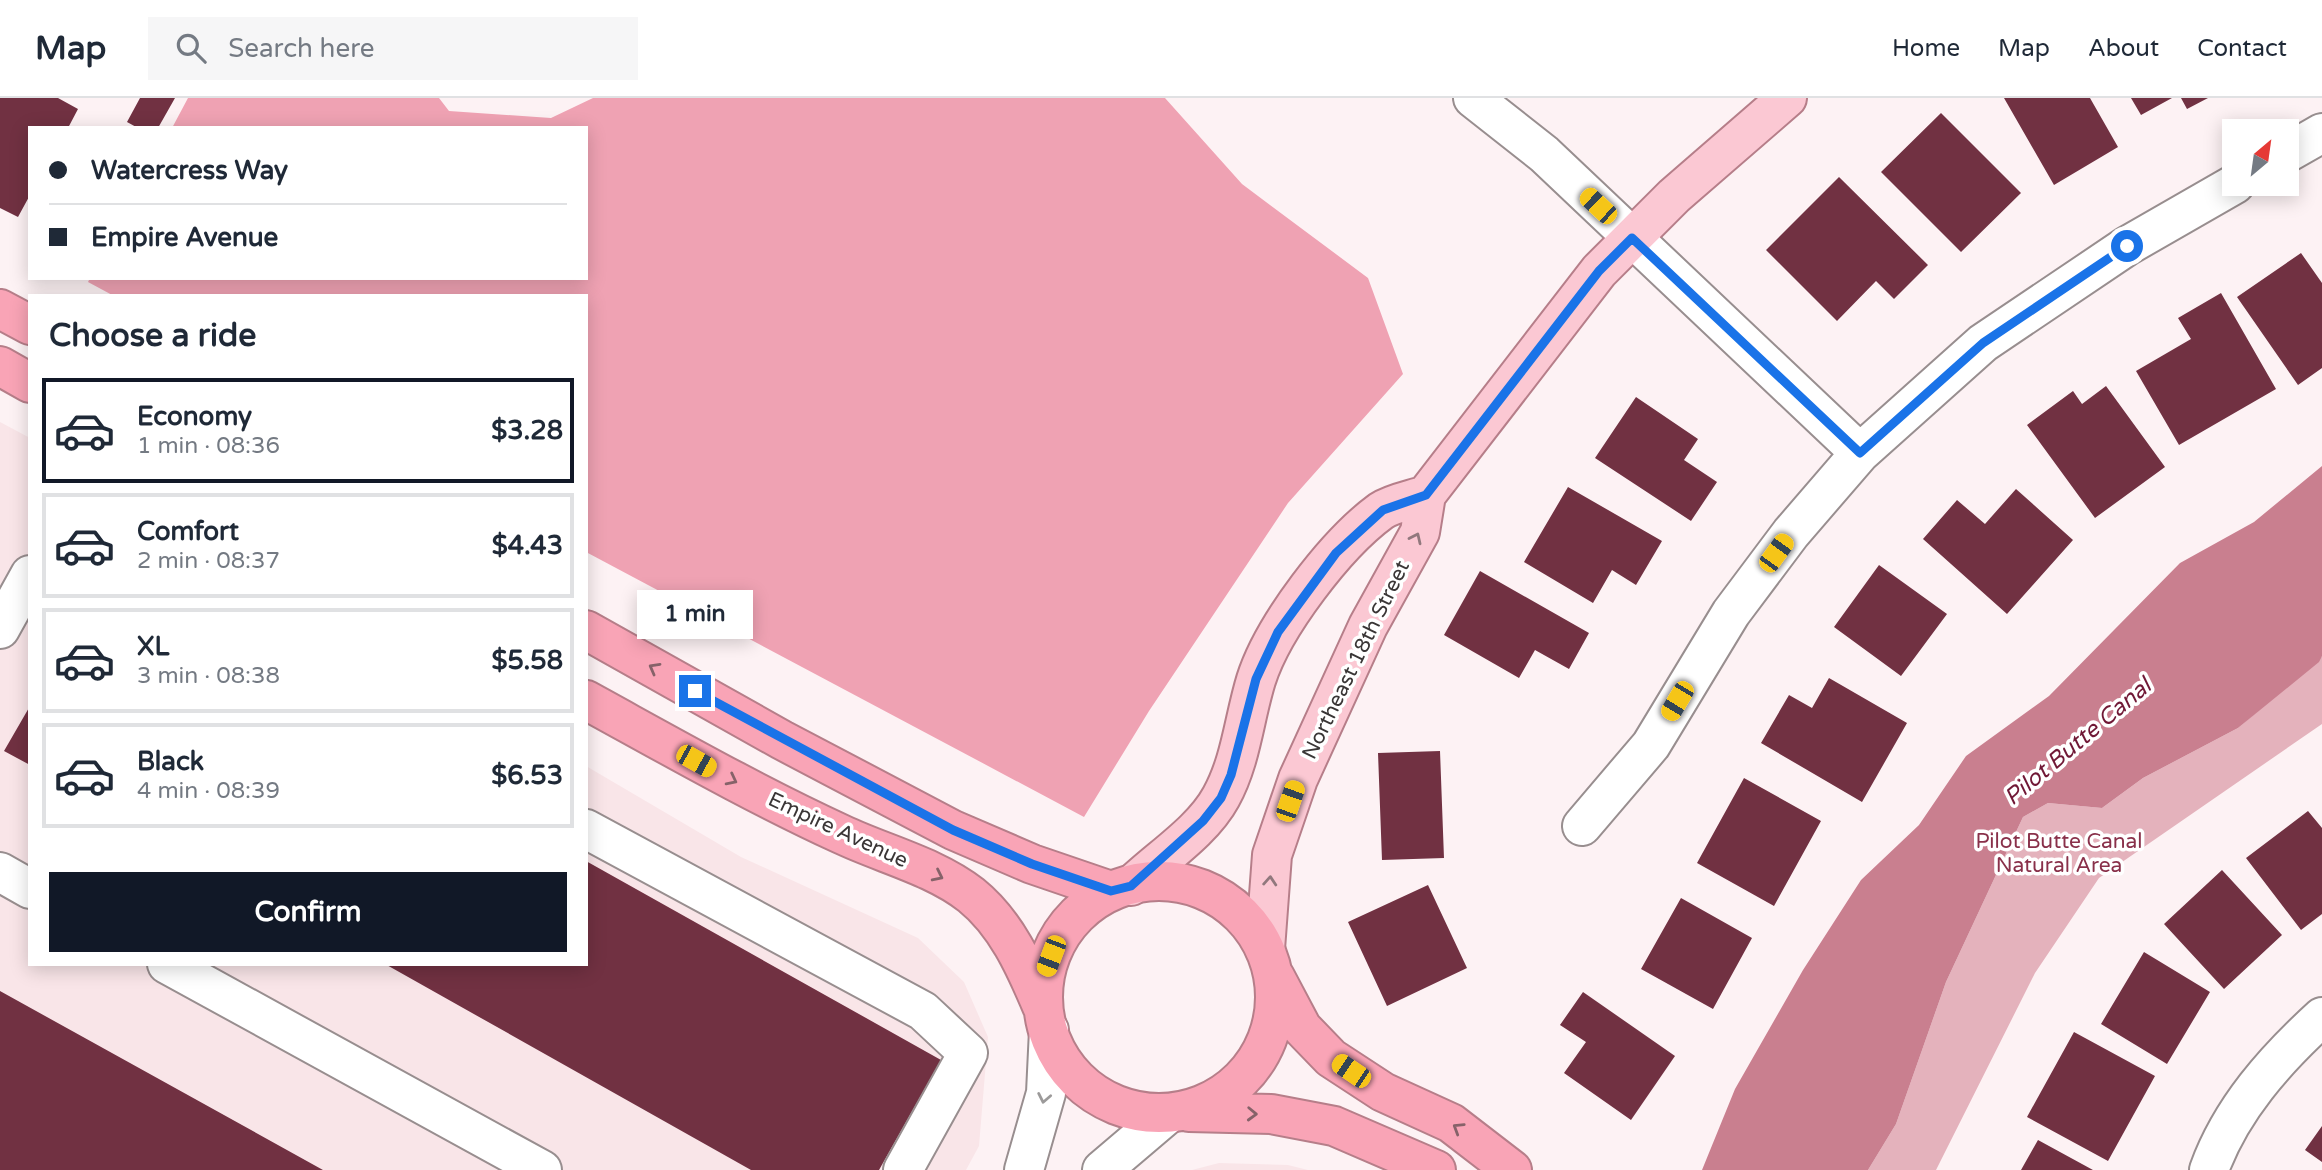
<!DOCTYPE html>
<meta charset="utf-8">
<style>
:root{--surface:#fff;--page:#f6f6f7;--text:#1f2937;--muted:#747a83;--line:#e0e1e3;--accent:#111827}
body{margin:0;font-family:"Varela Round",sans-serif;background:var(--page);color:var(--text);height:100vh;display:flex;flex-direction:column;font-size:26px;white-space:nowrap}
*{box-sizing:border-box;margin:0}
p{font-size:23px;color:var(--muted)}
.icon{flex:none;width:38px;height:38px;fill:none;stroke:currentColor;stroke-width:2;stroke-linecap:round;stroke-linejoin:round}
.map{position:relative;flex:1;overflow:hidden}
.panel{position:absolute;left:28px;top:196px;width:560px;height:672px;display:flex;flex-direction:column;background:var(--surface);border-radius:0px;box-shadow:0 4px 18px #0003}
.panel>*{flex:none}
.banner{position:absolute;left:28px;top:28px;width:560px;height:154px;border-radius:0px;box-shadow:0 4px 18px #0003;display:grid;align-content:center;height:154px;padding:0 21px;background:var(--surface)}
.needle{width:46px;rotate:29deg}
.controls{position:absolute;left:2222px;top:21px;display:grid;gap:14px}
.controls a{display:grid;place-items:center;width:77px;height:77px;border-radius:0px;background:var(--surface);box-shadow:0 4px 18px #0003;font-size:35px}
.end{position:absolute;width:32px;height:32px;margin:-16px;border:9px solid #1a73e8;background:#fff;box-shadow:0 0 0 4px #fff}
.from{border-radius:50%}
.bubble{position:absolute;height:49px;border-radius:0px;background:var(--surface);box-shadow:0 4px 18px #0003;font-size:23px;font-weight:800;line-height:49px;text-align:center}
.car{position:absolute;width:21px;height:42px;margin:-21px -10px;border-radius:9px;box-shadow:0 0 5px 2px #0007;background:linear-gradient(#f5c518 24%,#345 0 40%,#f5c518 0 76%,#345 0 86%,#f5c518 0)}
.banner b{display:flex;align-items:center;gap:24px;height:66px;font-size:26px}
.banner b+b{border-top:2px solid var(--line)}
.banner i{width:18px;height:18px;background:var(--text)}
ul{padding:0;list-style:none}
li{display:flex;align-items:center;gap:21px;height:105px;margin:0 14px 10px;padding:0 7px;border:4px solid var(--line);border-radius:0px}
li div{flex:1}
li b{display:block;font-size:26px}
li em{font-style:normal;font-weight:800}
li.current{border-color:var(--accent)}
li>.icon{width:63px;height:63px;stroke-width:1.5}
h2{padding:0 21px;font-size:32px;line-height:84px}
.action{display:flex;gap:14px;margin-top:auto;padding:14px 21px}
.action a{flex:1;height:80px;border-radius:0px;background:var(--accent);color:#fff;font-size:28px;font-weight:800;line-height:80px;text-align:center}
header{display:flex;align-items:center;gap:42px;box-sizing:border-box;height:98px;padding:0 35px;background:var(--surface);border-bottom:2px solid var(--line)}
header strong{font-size:33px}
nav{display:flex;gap:38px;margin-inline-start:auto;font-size:24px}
.search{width:490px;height:63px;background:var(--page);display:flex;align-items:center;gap:18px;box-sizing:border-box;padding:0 24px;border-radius:0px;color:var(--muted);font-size:26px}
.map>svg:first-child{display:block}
.built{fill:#f9e5e8}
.green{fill:#e4b2bc}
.forest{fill:#efa2b3}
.water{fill:#c97f8f}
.building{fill:#713142}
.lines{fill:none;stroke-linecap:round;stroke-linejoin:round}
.minor-casing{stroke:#988e8f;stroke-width:42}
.major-casing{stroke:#b67e89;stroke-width:42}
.highway-casing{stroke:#b67e89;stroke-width:42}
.minor{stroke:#fff;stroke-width:38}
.major{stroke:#fbc8d3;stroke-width:38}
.highway{stroke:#f9a4b6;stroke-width:38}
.oneway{stroke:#91787d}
.oneway2{stroke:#866269}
.oneway3{stroke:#9c9a9a}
.route{stroke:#1a73e8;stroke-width:9}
.labels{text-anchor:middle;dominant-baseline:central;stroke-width:7;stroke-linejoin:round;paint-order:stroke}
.street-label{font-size:21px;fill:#3a3636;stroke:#fff}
.park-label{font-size:21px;fill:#89304a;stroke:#fff}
.water-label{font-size:23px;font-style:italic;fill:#701836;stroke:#fff}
</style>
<header>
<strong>Map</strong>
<div class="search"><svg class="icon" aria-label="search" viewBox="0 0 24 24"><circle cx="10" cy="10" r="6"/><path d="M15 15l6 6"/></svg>Search here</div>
<nav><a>Home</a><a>Map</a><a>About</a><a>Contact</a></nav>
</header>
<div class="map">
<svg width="2322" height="1072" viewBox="0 0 2322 1072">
<rect width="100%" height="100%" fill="#fdf2f4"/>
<path class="built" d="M0,324L30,340V866H586V668L741,759L918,840L964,884L988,939L979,1048L966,1072H0Z
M1219,1065L1288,1067L1308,1072H1192Z"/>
<path class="green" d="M2322,558V626L2099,780L2035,875L1936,1072H1868L1896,1026L1946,884L2023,719L2048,705L2102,710L2143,680L2238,630Z"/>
<path class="forest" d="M188,0H439L449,13L551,20L593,0H1165L1242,86L1368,180L1403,276L1288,405L1149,613L1084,719L586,454V198H114L88,184L90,180H586V30H172Z"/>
<path class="water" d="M2322,368V558L2319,564L2238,630L2143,680L2102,710L2048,705L2023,719L1946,884L1896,1026L1868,1072H1702L1735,991L1803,872L1861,782L1919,727L1966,658L2049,598L2180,465L2254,424Z"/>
<path class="building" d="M0,0H58L78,11L68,30H30V97L18,119L0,110Z
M140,0H175L158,30H138L127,24Z
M2004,0H2090L2118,49L2054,87Z
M2131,0H2172L2141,17Z
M2181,0H2208L2187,11Z
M1941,15L2021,95L1961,154L1881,74Z
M1839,79L1928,167L1894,201L1876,183L1837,223L1766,152Z
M2301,155L2322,185V270L2298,287L2237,199Z
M2221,195L2276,291L2179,347L2136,273L2191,241L2178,220Z
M2106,288L2165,369L2095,420L2027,327L2073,293L2082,306Z
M1636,299L1698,341L1684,362L1717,384L1691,423L1595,360Z
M1568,389L1662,443L1636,487L1612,472L1593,505L1524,464Z
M2016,391L2073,442L2007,516L1923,441L1957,402L1985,426Z
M1879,467L1947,516L1901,578L1834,529Z
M1480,473L1589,535L1569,571L1535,552L1519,580L1444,537Z
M1829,580L1907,625L1862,704L1761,645L1789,597L1812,610Z
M30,608V667L4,653Z
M1440,653L1444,760L1382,762L1378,655Z
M1744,680L1821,723L1774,808L1697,765Z
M2308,713L2322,730V816L2301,832L2246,760Z
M586,763L941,962L879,1072H751L385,866H586Z
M2222,772L2282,837L2224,891L2164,826Z
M1428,787L1467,870L1387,908L1348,824Z
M1681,800L1752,840L1713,911L1641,871Z
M2144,854L2210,894L2167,966L2101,926Z
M0,893L323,1072H0Z
M1583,894L1675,958L1631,1022L1564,975L1586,944L1560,927Z
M2074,934L2155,978L2108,1063L2027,1019Z
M2322,1028V1064L2305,1052Z
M2038,1042L2093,1072H2021Z"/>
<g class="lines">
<defs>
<path id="minor" d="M1473,0L1544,56L1860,355
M2287,55L2322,35
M0,531L30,477
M1582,728L1651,647L1731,515L1791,435L1860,355L1983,245L2127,148L2235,86
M586,731L923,913L968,955L903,1072
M0,774L30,791
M167,866L542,1072
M1024,1072L1046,995L1049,932
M1102,1072L1169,1015
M2209,1072C2231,1011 2275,962 2322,919"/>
<path id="major" d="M1131,788C1160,760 1202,734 1221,699C1241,663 1244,621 1256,582C1273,528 1336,446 1381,413C1393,405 1412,402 1426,397
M1265,851L1272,757L1298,681L1368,528L1420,434L1426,397L1599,173L1674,98L1787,0"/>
<path id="highway" d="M0,211L30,227
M0,268L30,285
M586,532L782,642L953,732L1032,766L1111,793
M586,602C670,648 754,696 841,736C883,756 934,768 971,797C1006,825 1025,868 1042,908
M1043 899a116 116 0 1 1 232 0a116 116 0 1 1-232 0Z
M1275,879L1302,930L1331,960L1383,994L1451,1025L1512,1072
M1189,1014L1271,1016L1334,1028L1436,1072"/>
</defs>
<use href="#minor" class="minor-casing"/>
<use href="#major" class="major-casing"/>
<use href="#highway" class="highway-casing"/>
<use href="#minor" class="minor"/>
<use href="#major" class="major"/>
<use href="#highway" class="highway"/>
</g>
<defs><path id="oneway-chevron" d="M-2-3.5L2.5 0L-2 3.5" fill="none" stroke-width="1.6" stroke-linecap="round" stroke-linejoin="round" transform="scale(1.75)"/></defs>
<g class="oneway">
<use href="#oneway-chevron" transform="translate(1416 440) rotate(-65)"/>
<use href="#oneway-chevron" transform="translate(1270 783) rotate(-86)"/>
</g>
<g class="oneway2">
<use href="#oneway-chevron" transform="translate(654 570) rotate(-151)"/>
<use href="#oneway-chevron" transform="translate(732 682) rotate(27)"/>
<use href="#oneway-chevron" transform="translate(938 778) rotate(26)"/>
<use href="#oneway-chevron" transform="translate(1252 1016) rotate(2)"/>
<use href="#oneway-chevron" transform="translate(1458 1030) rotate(-148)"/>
</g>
<use class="oneway3" href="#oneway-chevron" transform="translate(1044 1000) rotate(101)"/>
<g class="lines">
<path class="route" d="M695,593L953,732L1032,766L1111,793L1131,788L1203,723L1221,700L1231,677L1256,581L1278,534L1336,455L1383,412L1426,397L1599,173L1632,140L1860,355L1983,245L2127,148"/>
</g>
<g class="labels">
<g class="street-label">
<text transform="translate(1356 562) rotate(-64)">Northeast 18th Street</text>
<text transform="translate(838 732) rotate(25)">Empire Avenue</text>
</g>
<g class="park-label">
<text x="2059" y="743">Pilot Butte Canal<tspan x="2059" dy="24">Natural Area</tspan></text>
</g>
<g class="water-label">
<text transform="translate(2078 644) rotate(-40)">Pilot Butte Canal</text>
</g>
</g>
</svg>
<div class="controls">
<a><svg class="needle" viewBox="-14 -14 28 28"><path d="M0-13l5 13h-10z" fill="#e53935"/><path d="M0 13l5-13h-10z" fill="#747a83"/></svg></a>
</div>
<i class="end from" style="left:2127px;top:148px"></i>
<i class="end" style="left:695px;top:593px"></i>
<div class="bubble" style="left:637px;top:492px;width:116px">1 min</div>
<i class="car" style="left:1598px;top:108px;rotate:313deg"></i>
<i class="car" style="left:1776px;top:455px;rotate:36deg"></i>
<i class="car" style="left:1677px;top:603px;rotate:211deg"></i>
<i class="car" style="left:696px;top:663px;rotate:119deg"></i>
<i class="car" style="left:1290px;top:703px;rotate:19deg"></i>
<i class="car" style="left:1051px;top:858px;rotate:201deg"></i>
<i class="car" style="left:1351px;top:973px;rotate:304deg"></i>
<div class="banner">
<b><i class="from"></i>Watercress Way</b>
<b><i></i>Empire Avenue</b>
</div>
<section class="panel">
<h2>Choose a ride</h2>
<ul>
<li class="current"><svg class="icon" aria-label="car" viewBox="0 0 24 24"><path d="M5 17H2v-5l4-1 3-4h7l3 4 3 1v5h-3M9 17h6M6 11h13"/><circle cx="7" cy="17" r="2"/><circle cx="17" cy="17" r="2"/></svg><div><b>Economy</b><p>1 min · 08:36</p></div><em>$3.28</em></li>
<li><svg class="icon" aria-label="car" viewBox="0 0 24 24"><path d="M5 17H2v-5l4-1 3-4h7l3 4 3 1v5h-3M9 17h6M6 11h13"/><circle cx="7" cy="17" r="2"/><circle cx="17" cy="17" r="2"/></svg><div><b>Comfort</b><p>2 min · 08:37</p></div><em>$4.43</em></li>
<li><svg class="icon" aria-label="car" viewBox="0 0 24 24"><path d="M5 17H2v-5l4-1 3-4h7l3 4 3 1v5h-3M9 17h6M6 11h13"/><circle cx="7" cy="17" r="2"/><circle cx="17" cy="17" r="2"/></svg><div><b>XL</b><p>3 min · 08:38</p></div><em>$5.58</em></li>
<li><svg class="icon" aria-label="car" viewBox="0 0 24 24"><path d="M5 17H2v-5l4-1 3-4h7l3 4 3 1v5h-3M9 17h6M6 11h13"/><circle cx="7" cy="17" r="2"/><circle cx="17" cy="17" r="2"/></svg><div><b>Black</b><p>4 min · 08:39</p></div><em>$6.53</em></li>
</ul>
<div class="action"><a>Confirm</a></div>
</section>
</div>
